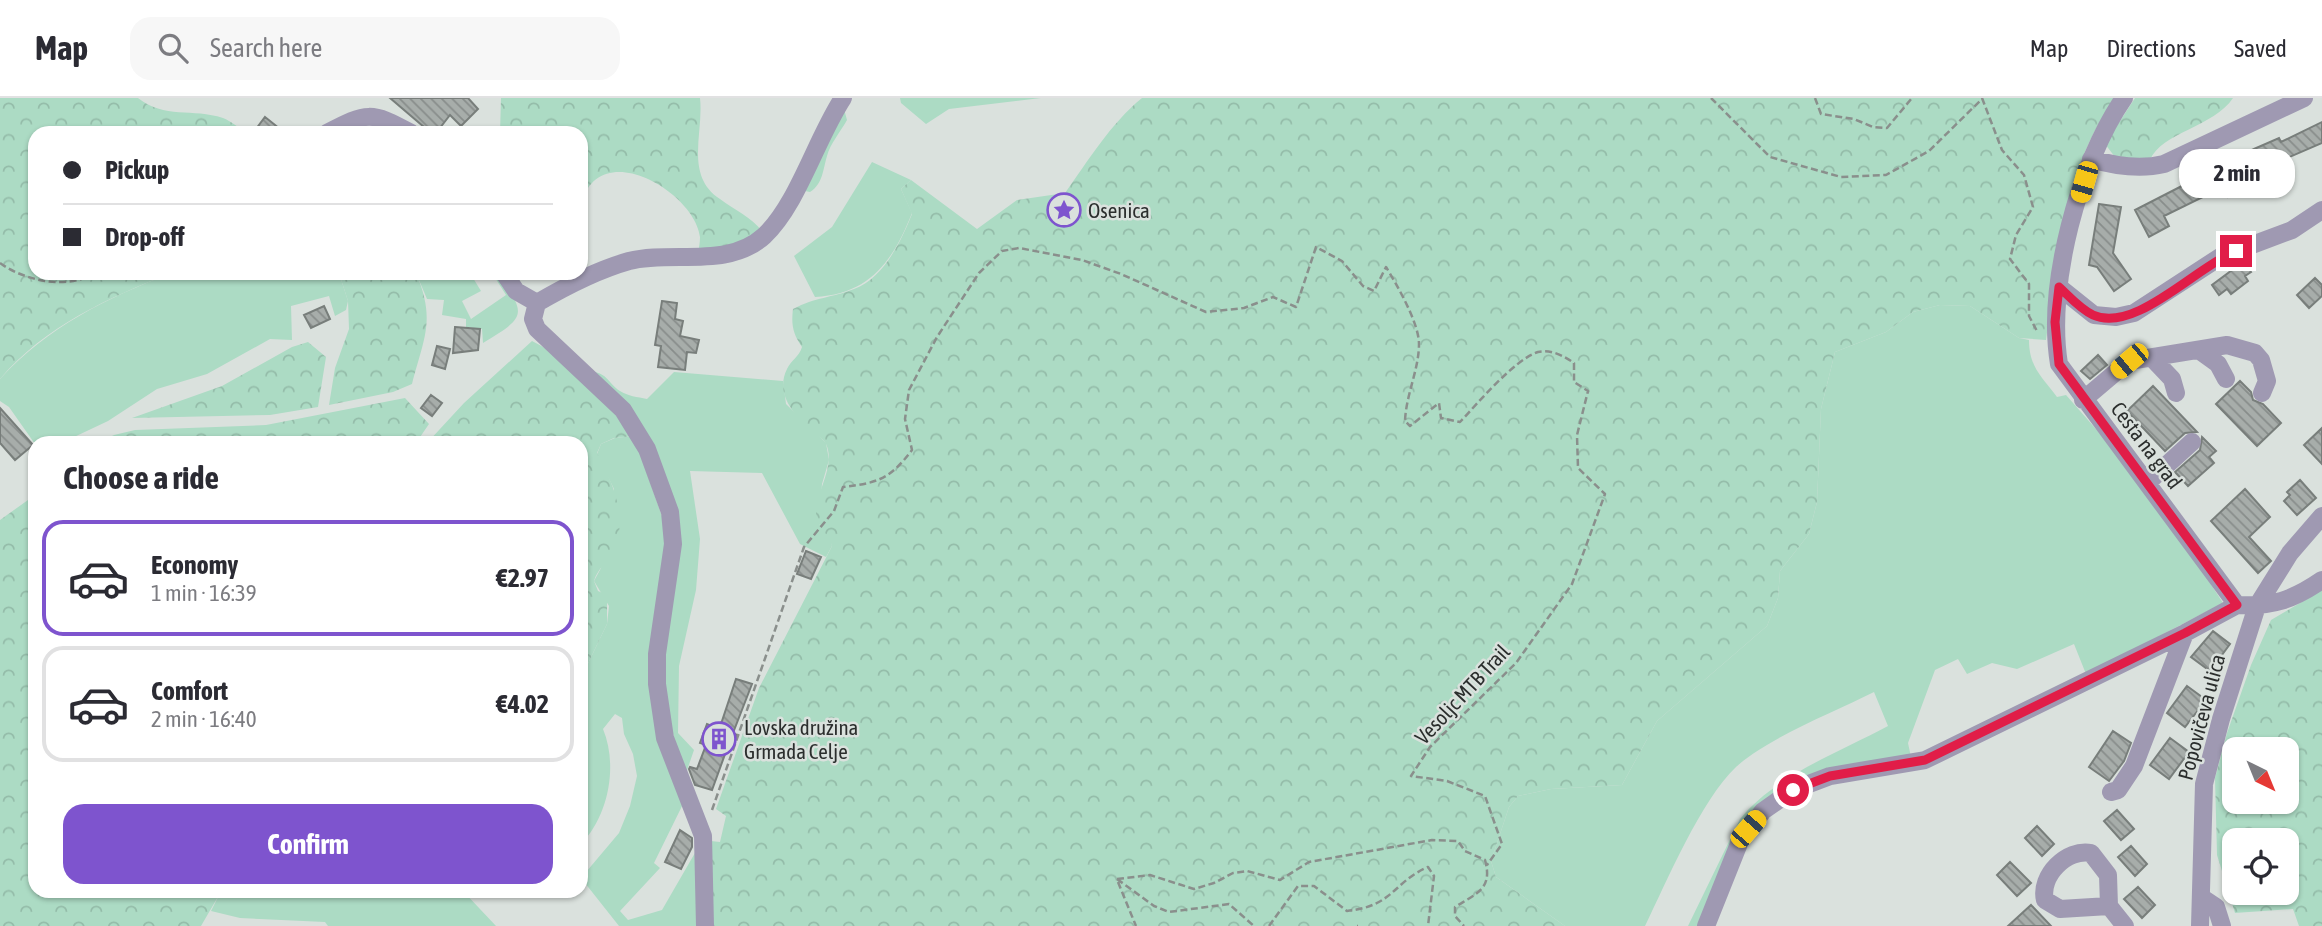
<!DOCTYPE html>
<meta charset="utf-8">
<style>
:root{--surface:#fff;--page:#f7f7f7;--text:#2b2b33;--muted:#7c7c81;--line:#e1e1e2;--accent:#7e54ce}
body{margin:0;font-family:"Asap Condensed",sans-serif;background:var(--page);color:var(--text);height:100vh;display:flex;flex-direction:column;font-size:26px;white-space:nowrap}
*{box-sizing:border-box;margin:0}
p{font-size:23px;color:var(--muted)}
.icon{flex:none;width:38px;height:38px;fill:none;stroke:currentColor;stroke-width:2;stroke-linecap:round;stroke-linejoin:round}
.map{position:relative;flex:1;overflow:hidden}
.details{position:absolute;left:28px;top:338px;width:560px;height:462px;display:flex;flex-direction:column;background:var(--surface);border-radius:21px;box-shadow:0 2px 5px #0004}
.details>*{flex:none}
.guide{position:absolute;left:28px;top:28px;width:560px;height:154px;border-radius:21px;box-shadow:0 2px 5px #0004;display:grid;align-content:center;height:154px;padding:0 35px;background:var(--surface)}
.needle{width:46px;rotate:137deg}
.buttons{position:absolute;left:2222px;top:639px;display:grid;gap:14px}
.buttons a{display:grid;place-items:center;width:77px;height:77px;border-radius:14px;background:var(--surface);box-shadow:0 2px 5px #0004;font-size:35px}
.end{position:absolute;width:32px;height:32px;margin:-16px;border:9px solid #e11d48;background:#fff;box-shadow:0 0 0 4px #fff}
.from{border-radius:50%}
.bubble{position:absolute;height:49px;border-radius:21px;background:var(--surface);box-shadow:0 2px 5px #0004;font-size:23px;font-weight:700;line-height:49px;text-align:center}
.car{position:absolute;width:21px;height:42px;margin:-21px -10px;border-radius:9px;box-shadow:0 0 5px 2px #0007;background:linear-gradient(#f5c518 24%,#345 0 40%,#f5c518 0 76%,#345 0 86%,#f5c518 0)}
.guide b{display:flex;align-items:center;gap:24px;height:66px;font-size:26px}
.guide b+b{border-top:2px solid var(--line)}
.guide i{width:18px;height:18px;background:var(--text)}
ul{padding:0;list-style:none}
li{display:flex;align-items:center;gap:21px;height:116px;margin:0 14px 10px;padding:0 21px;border:4px solid var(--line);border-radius:21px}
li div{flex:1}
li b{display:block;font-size:26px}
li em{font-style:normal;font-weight:700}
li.active{border-color:var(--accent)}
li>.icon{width:63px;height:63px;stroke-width:1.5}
h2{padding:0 35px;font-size:32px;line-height:84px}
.cta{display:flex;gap:14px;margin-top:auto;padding:14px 35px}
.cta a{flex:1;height:80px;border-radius:21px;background:var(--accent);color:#fff;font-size:28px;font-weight:700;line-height:80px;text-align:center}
header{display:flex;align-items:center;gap:42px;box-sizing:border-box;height:98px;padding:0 35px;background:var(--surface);border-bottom:2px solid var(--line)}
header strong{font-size:33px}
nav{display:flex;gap:38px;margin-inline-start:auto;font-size:24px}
.search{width:490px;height:63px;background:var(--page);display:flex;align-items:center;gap:18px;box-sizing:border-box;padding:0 24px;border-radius:21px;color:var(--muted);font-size:26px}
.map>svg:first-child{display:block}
.grass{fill:#acdbc4}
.forest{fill:url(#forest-crowns);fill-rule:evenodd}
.building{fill:url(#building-back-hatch);stroke:#787e7b;stroke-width:2}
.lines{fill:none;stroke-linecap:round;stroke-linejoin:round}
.path{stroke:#8a8f8c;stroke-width:2.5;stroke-dasharray:7 3.5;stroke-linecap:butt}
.minor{stroke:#9f99b2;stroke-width:18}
.route{stroke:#e11d48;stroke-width:9}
.labels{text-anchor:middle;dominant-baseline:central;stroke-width:5;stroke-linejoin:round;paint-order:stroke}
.poi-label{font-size:21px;fill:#2b2e2d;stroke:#dae1dd;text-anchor:start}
.street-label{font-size:21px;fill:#2b2e2d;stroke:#dae1dd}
</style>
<header>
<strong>Map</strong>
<div class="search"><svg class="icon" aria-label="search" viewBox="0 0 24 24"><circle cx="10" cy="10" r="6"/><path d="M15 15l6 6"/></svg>Search here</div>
<nav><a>Map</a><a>Directions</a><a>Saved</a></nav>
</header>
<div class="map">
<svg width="2322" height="828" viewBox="0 0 2322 828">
<defs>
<pattern id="forest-crowns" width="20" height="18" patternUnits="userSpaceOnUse" patternTransform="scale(1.75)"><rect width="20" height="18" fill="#acdbc4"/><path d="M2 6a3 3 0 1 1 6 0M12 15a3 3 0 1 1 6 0" fill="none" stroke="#94bca9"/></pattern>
<pattern id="building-back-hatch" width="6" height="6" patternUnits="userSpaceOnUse" patternTransform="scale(1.75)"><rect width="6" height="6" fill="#a7adaa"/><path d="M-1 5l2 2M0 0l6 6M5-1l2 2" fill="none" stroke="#888d8b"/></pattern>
</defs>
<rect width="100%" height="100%" fill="#dae1dd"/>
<path class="grass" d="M900,0H1041L949,11L926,26L901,5Z
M844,11L847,22C841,33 830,46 827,58C823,71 823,86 810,94L800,92Z
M872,64L911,82L901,91L912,115C893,163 870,196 815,199L794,158L832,129Z
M171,175H339L348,203L346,212L335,218L329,198L291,208L292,242L270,241L207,276L157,291L108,323L72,340L61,345L35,346L9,309L0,303V281C49,228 105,201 171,175Z
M416,175H470L481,193L462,203L471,221L506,197L492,175H497C526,216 528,218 483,245L482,231L466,229V221L442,217L444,202L427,201Z
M1940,207L1970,208L2019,240L2029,242C2029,269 2042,279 2057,299L2066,297L2102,338L2201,471L2223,505L2086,576L2074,546L2017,571L1992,565L1967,576L1958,561L1935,572L1908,645L1911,659L1764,704L1700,828H1688L1740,721C1776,677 1838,655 1888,628L1874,594C1834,614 1768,640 1736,669C1701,702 1667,783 1645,828H1565L1496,779L1491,763L1509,709L1518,698L1551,691L1622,687L1657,623L1767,528L1778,500L1780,473L1809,436L1817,404L1821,311L1835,254L1886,234L1913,214Z
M593,274C607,275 609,286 620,293C628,298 637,299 647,301L674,274L783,283L786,306L826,345L829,362L822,386L819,426L830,437L832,448L826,459L800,446L762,375L690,373L700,441L696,492L679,568L678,635L694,652L684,681L661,586L674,416Z
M634,338L665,427L664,476L651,559L684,704L654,765L660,770L620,813L628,822L662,812L699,748L701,828H619L581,780L619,735L630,708L637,678L633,656L624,636L622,620L615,616L603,631C618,667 609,717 581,746V580L607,526L609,508L594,483L601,470L614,391L597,356L601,346L615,340Z
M225,793H463L496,828H328L325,824L240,820L211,813L219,797Z"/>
<path class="forest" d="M0,0H138C164,21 193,10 223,20C231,23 239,30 246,35H35V175H171C108,200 45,228 0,281Z
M501,0H700C704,35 684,77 720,101C736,113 750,118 763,134L749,143L698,155C699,150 700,144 700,139C695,95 600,37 581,106V35H500Z
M1142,0H2116C2065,64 2057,164 2046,242L2019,240L1970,208L1940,207L1913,214L1886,234L1835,254L1821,311L1817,404L1809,436L1780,473L1778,500L1767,528L1657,623L1622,687L1551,691L1518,698L1509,709L1491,763L1496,779L1565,828H711V743L720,744L726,718L716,711L759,590L832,448C829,436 816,428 816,415C816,393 836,368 826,346C823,340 814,336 810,332C793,316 775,295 787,271C791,262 799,259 802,249C793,236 791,227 793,211C816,199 831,200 854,191C884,180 901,143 912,116L901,91L911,82L977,131L1017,102L1065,95C1088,63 1111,25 1142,0Z
M2135,0H2233C2214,29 2162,34 2150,62L2115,59L2105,46Z
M339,175H416C436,222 424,239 412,286L393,294L329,307L335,270L349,231L348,203Z
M532,243C576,265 603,300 634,338L614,340L601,346L597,355C613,384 630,424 612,455C606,465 597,472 594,483L598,493L607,497V526L581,580V345H427L464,305Z
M308,244L326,259L318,309L270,317L132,320L222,288L292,249Z
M405,300L429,326L416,345H98L114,337L135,332L266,327Z
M35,397V793H225L219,797L201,828H0V422Z
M2322,492V828H2299L2293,811L2235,815L2217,757L2215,680L2227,635L2251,567L2271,522ZM2235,651H2287V704H2235ZM2235,742H2287V794H2235Z"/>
<path class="building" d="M390,0H468L478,11L461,28L450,17L436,35H431Z
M265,19L285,35H253Z
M2322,24V45L2257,73L2262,82L2228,99L2223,89L2164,118L2169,128L2149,139L2135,112L2254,51L2279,40L2281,44Z
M2099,106L2121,109L2113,155L2131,181L2114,193L2097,169L2089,167Z
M2243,164L2251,174L2245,178L2248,183L2231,196L2227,191L2219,197L2212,187Z
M2315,180L2322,187V198L2309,210L2297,197Z
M662,203L677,205L675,221L683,223L680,238L699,242L696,255L687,254L685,272L658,269L661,248L655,247Z
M324,208L330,221L311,230L304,217Z
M455,229L480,231L478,252L453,255Z
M437,248L450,251L445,271L432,267Z
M2098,257L2107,267L2090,281L2081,273Z
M2240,283L2251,294L2253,302L2263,306L2281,325L2257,348L2216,306Z
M2153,288L2197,334L2185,335L2165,353L2127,313Z
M431,297L442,305L432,318L421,310Z
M0,310L33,347L15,362L0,345Z
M2322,330V366L2304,347Z
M2202,339L2216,353L2209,359L2214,365L2188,388L2175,374L2200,352Z
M2300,382L2316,400L2297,417L2284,403L2290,397L2287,394Z
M2245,391L2270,419L2249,439L2271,463L2258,475L2211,423Z
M806,453L821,459L811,481L797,476Z
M2213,533L2230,546L2210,573L2191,559Z
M736,581L752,586L733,635L737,637L732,650L728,648L712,692L695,687L689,671L690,669L697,671L706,647L700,645L707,626L717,630L722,623Z
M2187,588L2206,602L2185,629L2167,615Z
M2113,633L2131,645L2124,663L2109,683L2089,669Z
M2170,640L2189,654L2169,681L2150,667Z
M2117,712L2134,731L2121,742L2104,723Z
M2037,728L2054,746L2042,758L2025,740Z
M680,732L692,740V749L681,771L665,764Z
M2131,748L2147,766L2135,778L2118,759Z
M2010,764L2031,785L2017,798L1997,777Z
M2138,789L2155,807L2142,820L2124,801Z
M2031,807L2051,828H2008Z"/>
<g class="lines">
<path class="path" d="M1711,0L1770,59L1841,79L1886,77L1929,53L1982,1
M1815,0L1821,16L1854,21L1873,29L1887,30L1912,0
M1982,0L2002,52L2024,77L2033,109L2016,137L2010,161L2029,186V218L2038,235
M0,165C25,183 67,192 95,175
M712,712L804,449L834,413L843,389C878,385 890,381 912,352L905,321L909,292L937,239L979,175L1002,153L1019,150L1082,162L1121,176L1206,214L1244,210L1273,199L1296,209L1316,149L1342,163L1363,188L1374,193L1386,169C1397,187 1419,225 1419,246C1419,271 1406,297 1405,323L1410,328L1439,305L1441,320L1460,324C1477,306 1515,261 1538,254C1551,251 1564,258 1574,265V284L1588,293L1577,337L1578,370L1605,396L1572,486L1516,565L1430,649L1411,678L1447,683L1485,698L1502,746L1487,767
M1117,781L1150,777L1194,791L1214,785L1233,775L1247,773L1280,782L1309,764L1432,742L1458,743L1465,753L1485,762C1493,791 1477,795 1455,809V818L1464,828
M1117,781L1154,808L1169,814L1229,806L1254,828
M1118,784L1136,828
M1269,828L1298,788H1314L1347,813C1394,808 1393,784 1428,769L1434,778L1428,828
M1357,828H1358"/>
<path class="minor" d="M2124,0C2079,65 2046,187 2059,266L2237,507C2272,509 2293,502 2322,482
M327,35C367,14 371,13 411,35
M2091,61C2115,68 2139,72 2164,66L2304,0
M504,175L516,193L537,205
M2059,189L2094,217L2116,219L2134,215L2220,159L2292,132L2322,112
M2200,253L2218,266L2226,281
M2153,261L2172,281L2176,295
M2083,302L2129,263L2227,247L2255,255L2261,262L2267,283L2262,295
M2147,385L2192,344
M2111,694L2118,692L2134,668L2185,535
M2201,799L2216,809L2222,828
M2109,808L2060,811L2045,802C2039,778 2067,750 2091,755L2108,777L2109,808L2125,828
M705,828L703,738L665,640L657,586V556L673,446L670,414L647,351L623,312L537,231L533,221L537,205C566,188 597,172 629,163C672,152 728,171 764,138C798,106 816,41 843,0
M1706,828L1740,743L1763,713L1793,692L1830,678L1925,662L2185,535L2237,507
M2200,828L2204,686L2221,621L2257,508L2290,455L2322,418"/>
</g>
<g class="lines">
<path class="route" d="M1793,692L1830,678L1925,662L2185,535L2237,507L2059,266L2055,224L2059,189C2069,198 2080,211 2093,217C2135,236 2197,168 2236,153"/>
</g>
<defs>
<symbol id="sight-ring" viewBox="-11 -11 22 22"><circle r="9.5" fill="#dae1dd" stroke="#7e54ce" stroke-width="1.5"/><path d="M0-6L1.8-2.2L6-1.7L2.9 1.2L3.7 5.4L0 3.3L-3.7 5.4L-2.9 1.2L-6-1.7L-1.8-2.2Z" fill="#7e54ce"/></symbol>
<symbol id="building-ring" viewBox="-11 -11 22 22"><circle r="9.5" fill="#dae1dd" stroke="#7e54ce" stroke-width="1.5"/><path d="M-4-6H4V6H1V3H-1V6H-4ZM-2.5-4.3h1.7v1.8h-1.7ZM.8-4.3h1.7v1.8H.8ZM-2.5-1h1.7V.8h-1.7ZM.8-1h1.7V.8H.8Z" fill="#7e54ce"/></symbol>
</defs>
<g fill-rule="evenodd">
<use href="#sight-ring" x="1045" y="93" width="38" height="38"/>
<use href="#building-ring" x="700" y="622" width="38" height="38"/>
</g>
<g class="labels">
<g class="poi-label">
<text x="1088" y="112">Osenica</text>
<text x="744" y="629">Lovska družina<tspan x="744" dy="24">Grmada Celje</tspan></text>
</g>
<g class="street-label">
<text transform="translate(2147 347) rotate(53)">Cesta na grad</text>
<text transform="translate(1462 596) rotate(-47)">Vesoljc MTB Trail</text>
<text transform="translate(2201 619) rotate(-75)">Popovičeva ulica</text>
</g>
</g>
</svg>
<div class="buttons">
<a><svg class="needle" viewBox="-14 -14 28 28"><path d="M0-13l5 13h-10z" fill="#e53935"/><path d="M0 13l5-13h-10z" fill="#7c7c81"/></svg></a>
<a><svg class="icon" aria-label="locate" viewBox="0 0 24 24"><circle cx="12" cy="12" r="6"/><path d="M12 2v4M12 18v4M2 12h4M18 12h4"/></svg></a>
</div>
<i class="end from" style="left:1793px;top:692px"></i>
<i class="end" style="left:2236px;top:153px"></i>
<div class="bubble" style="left:2179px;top:51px;width:116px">2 min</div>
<i class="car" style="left:2084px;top:84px;rotate:196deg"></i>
<i class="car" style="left:2129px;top:263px;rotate:230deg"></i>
<i class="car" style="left:1748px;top:731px;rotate:41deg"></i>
<div class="guide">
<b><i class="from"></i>Pickup</b>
<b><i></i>Drop-off</b>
</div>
<section class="details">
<h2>Choose a ride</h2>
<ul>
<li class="active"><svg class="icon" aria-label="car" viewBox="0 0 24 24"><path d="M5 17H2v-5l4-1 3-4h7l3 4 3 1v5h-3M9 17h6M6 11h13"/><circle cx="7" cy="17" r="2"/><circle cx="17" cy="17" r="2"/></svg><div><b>Economy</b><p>1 min · 16:39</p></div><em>€2.97</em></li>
<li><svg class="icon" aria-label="car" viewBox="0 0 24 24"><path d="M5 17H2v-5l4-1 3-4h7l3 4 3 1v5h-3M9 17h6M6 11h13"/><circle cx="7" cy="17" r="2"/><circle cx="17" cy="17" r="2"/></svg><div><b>Comfort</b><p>2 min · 16:40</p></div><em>€4.02</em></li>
</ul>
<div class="cta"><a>Confirm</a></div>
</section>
</div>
